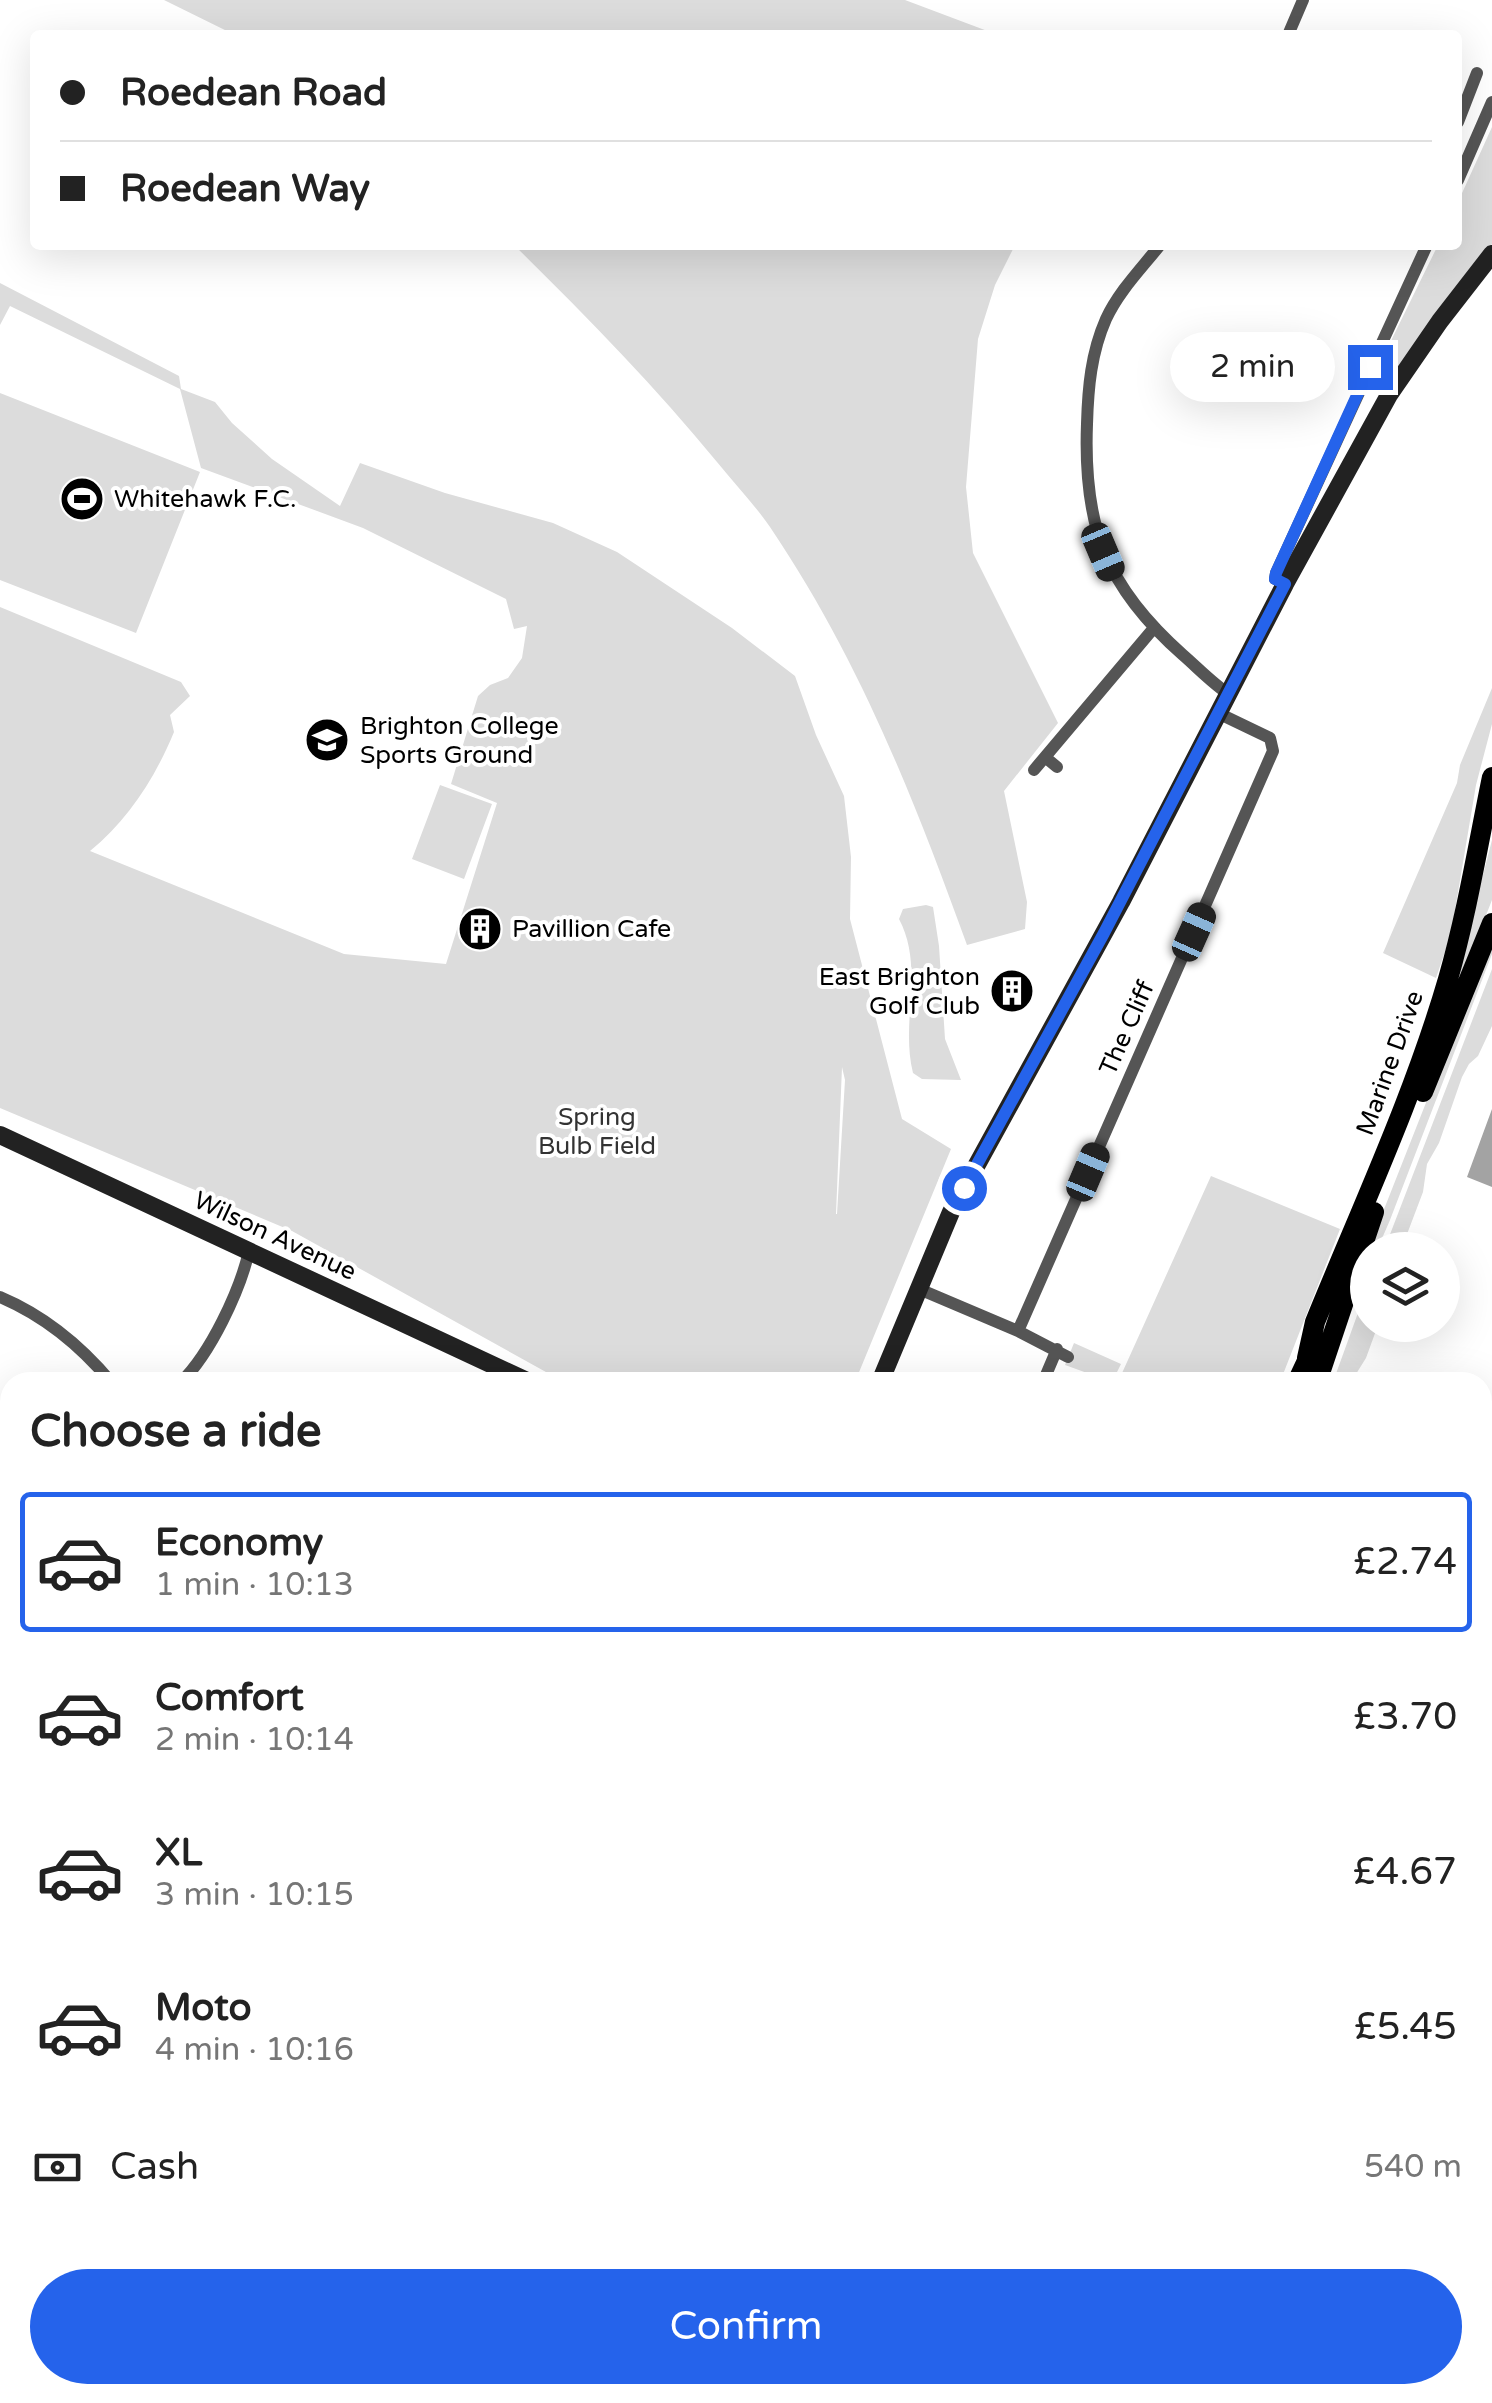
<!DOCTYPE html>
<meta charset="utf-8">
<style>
:root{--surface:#fff;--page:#f6f6f6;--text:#222;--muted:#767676;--line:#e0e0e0;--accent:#2563eb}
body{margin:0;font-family:"Varela Round",sans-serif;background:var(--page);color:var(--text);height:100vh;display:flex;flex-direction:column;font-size:38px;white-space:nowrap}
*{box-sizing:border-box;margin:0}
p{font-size:32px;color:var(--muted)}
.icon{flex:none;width:55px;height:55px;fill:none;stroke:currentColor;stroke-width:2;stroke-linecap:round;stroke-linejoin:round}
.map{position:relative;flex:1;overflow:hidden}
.side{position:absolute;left:0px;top:1372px;width:1492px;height:1032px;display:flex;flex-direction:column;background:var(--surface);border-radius:30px 30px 0 0;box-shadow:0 10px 40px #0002}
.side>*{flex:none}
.guide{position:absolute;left:30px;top:30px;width:1432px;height:220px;border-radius:10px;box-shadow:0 10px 40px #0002;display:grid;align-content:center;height:220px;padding:0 30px;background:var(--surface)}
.fabs{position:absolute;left:1350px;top:1232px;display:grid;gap:20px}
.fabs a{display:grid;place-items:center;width:110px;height:110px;border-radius:50%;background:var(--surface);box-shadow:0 10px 40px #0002;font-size:50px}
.end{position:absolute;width:45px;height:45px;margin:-22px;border:12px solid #2563eb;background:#fff;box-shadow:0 0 0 5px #fff}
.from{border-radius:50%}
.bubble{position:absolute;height:70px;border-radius:35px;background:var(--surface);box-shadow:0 10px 40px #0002;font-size:32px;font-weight:600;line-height:70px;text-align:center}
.car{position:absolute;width:30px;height:60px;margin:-30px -15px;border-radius:12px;box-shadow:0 0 8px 2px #0007;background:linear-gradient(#222 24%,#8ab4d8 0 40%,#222 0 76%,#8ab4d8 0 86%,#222 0)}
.guide b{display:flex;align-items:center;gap:35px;height:95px;font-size:38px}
.guide b+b{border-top:2px solid var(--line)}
.guide i{width:25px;height:25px;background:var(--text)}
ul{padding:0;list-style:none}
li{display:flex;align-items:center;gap:30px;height:140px;margin:0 20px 15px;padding:0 10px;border:5px solid transparent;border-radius:10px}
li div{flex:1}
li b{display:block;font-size:38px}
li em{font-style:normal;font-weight:600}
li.selected{border-color:var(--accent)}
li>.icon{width:90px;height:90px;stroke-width:1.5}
h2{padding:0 30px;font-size:45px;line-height:120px}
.pay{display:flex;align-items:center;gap:25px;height:110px;padding:0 30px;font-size:38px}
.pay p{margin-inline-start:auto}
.action{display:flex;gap:20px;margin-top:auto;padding:20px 30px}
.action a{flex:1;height:115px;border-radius:60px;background:var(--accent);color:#fff;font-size:40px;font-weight:600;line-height:115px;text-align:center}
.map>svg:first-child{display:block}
.green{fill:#dcdcdc;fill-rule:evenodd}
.water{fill:#a3a3a3}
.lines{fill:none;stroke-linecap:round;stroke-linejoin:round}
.street{stroke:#555;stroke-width:12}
.secondary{stroke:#222;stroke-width:18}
.primary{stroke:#000;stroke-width:20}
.rail{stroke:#000;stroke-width:4;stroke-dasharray:15 5 2.5 5;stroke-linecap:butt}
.route{stroke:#2563eb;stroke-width:12}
.labels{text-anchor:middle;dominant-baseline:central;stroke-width:8;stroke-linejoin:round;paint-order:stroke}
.poi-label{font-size:25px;fill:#000;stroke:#fff;text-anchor:start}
.street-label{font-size:25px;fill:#000;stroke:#fff}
.park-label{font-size:25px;fill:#333;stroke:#fff}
</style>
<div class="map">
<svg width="1492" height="2403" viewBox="0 0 1492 2403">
<rect width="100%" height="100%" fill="#fff"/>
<path class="green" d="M164,0H905L998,35H235Z
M1492,127V244L1399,369L1387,374L1381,369L1383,357L1438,245H1458V202Z
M514,245H1015L995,285L978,339L966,487L973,553L1058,723L1004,791L1027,902L1025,929L967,945C913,796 859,659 770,527C754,504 734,483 717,462C654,385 584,314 514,245Z
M0,283L179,376L181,389L215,402L232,423L272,459L340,506L360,463L445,493L553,523L617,552L732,628L795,676L816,735L844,796L851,857L850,919L902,1119L951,1149L855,1382H564L292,1231L0,1108V607L181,682L190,696L170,715L174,732C155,778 128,820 90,851L344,954L446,964L497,803L451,784L478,696L490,685L508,678L522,658L527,626L514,629L506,599L363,528L201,468L180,389L10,306L0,325ZM842,1067L845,1080L837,1214H836Z
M0,393L200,472L136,633L0,580Z
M1492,688V724L1476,785L1451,934L1436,978L1383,953L1457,783L1460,765Z
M440,785L492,804L464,879L412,859Z
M1492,840V900L1462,976L1457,975Z
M926,905L933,907L939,946L945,1039L961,1080L922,1079L913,1073C900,1021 925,968 899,919L903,909Z
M1492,935V954L1390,1220L1377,1250H1368Z
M1492,969V1026L1478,1056L1469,1064L1462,1077L1439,1143L1427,1164L1423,1192L1401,1250H1384Z
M1211,1176L1340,1229L1280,1382H1118Z
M1367,1288L1368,1325H1378L1366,1358L1351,1382H1333Z
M1074,1343L1121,1364L1112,1382L1065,1365Z
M64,2395H287L283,2403H62Z
M817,2395H1047L1043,2403H833Z"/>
<path class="water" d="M1492,1109V1187L1467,1177Z
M1492,2152V2403H1363L1367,2395H1482V2172Z"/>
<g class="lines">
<path class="street" d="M1288,35L1303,0
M1458,122L1477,73
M1458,180L1492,102
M1160,245C1141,269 1119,291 1106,319C1091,353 1088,388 1087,424C1083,527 1106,587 1183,655C1198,668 1213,684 1230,695
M1285,584L1275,579L1276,573L1427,245
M1045,757L1057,767
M1034,770L1153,629
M919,1289L1018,1331L1068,1357
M0,1297C45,1316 80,1345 111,1382
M1018,1331L1273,751L1270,738L1220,714
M181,1382C210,1354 240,1291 249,1251
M1043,1382L1057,1349
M0,1481L10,1483
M0,1858L10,1843
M0,1890L10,1896
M0,2078L10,2084
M0,2144L5,2148
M0,2180H10
M558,2395L575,2403
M794,2395L811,2403
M1169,2403L1173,2395"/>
<path class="secondary" d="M0,1135L529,1382
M880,1382L951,1212L1121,902L1285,584L1389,395L1440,321L1492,254
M1482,1825L1492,1801
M1482,1875L1492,1851
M657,2403L661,2395"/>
<path class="primary" d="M1423,1092L1492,923
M1307,1358L1315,1322C1361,1209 1414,1096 1448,979C1467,913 1478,845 1492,777
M1297,1382L1313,1348
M1317,1382L1374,1212
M1057,2403L1061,2395"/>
<path class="rail" d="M1184,2403L1188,2395"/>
</g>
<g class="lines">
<path class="route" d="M964,1188L1104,933L1285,584L1275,579L1276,573L1370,367"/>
</g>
<defs>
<symbol id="stadium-disc" viewBox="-11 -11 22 22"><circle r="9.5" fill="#000" stroke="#fff"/><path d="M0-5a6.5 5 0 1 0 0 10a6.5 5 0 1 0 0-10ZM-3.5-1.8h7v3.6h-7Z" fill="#fff"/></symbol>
<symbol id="school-disc" viewBox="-11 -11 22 22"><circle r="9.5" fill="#000" stroke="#fff"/><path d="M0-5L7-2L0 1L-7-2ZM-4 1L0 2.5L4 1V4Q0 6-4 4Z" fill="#fff"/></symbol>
<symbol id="building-disc" viewBox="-11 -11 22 22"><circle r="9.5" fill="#000" stroke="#fff"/><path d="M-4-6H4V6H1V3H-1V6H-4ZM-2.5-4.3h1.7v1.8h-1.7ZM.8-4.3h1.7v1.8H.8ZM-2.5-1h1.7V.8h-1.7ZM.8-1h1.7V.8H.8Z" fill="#fff"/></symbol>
</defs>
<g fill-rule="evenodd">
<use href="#stadium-disc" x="57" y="474" width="50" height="50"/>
<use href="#school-disc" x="302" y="715" width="50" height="50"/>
<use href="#building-disc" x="455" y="904" width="50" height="50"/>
<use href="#building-disc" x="987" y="966" width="50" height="50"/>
</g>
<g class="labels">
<g class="poi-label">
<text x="114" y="499">Whitehawk F.C.</text>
<text x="360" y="726">Brighton College<tspan x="360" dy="29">Sports Ground</tspan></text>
<text x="512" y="929">Pavillion Cafe</text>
<text x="980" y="977" text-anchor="end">East Brighton<tspan x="980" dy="29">Golf Club</tspan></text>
</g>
<g class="street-label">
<text transform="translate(1127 1028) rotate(-66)">The Cliff</text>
<text transform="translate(1390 1063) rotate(-70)">Marine Drive</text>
<text transform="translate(275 1236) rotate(25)">Wilson Avenue</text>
</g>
<g class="park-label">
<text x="597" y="1117">Spring<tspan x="597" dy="29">Bulb Field</tspan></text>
</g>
</g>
</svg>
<div class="fabs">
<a><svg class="icon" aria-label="layers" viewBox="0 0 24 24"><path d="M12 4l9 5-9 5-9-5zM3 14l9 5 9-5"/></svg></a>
</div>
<i class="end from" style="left:964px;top:1188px"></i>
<i class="end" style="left:1370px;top:367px"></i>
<div class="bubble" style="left:1170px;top:332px;width:165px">2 min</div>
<i class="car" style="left:1103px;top:552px;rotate:157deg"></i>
<i class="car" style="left:1194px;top:932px;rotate:24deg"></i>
<i class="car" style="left:1088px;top:1172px;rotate:23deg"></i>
<div class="guide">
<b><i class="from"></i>Roedean Road</b>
<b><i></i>Roedean Way</b>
</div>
<section class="side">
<h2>Choose a ride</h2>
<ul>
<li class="selected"><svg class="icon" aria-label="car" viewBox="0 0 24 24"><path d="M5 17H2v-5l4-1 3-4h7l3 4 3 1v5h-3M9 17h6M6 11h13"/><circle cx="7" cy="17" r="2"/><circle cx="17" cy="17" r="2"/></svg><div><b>Economy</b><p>1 min · 10:13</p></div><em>£2.74</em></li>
<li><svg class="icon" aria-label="car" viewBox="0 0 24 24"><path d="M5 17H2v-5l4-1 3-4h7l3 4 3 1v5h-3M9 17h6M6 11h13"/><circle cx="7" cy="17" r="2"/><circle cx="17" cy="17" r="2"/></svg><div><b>Comfort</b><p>2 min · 10:14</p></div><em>£3.70</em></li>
<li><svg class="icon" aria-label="car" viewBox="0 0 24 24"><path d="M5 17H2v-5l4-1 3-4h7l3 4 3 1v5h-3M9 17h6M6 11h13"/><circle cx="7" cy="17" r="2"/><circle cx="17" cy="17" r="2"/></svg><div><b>XL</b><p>3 min · 10:15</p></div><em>£4.67</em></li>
<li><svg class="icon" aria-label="car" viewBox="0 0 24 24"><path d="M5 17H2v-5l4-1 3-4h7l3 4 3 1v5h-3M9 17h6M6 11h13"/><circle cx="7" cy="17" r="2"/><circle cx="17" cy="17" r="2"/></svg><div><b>Moto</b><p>4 min · 10:16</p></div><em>£5.45</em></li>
</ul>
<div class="pay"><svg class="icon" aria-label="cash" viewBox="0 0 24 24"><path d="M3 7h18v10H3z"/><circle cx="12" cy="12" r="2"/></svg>Cash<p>540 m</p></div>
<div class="action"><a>Confirm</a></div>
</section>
</div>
